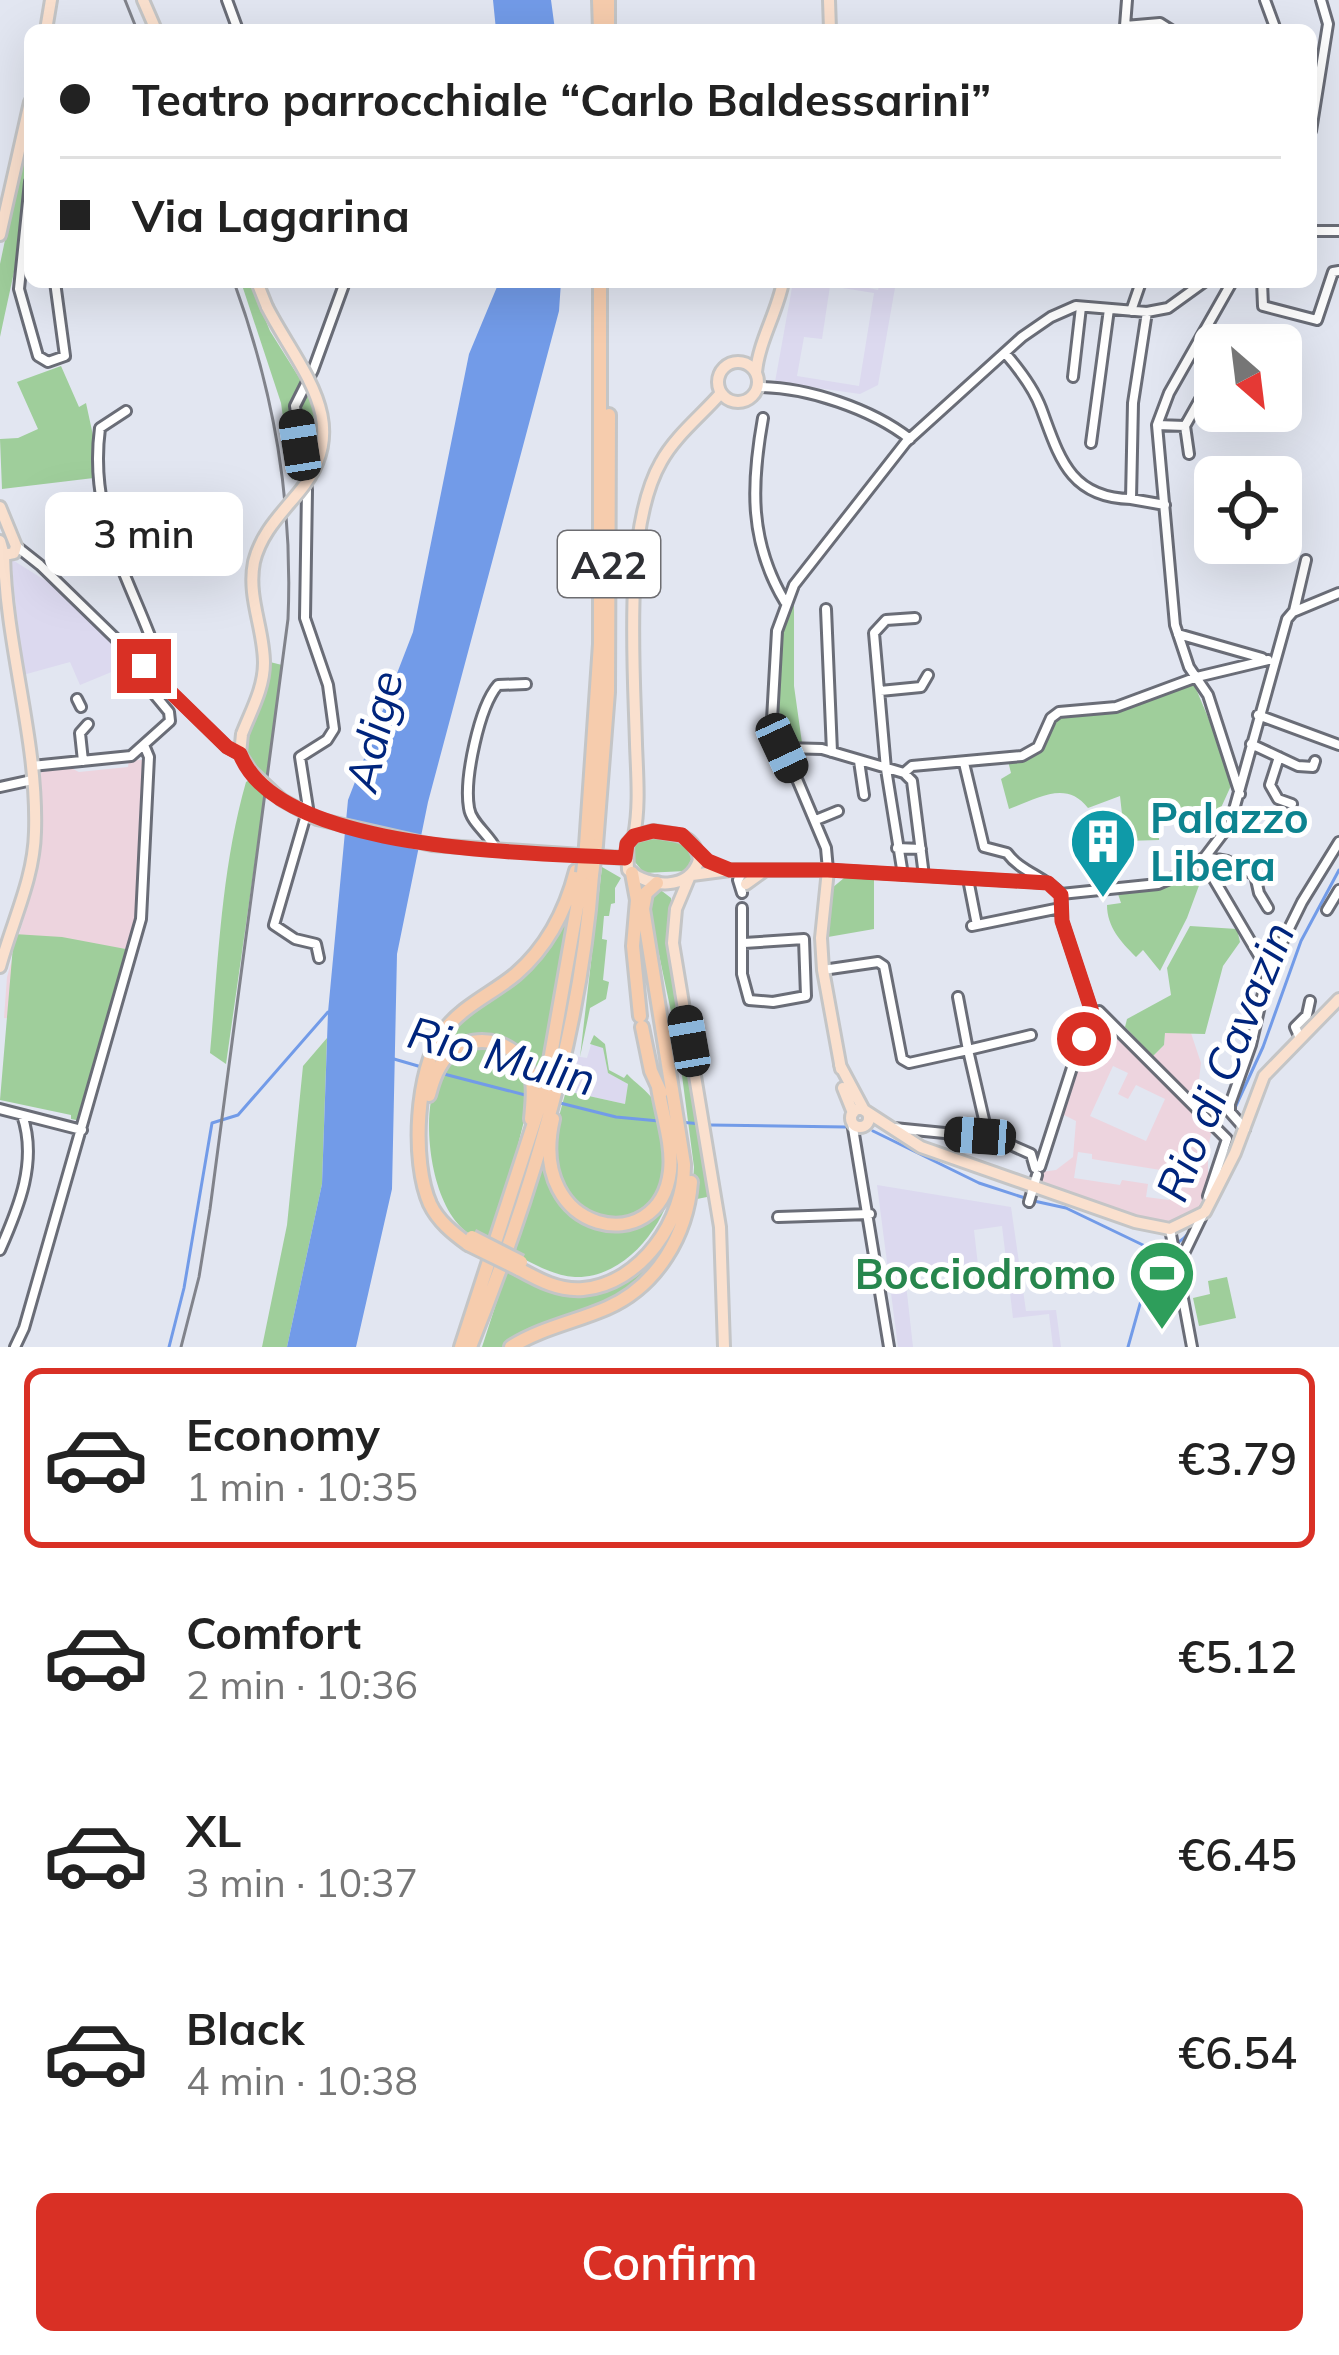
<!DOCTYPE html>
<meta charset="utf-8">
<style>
:root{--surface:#fff;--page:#f2f2f2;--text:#222;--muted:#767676;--line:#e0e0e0;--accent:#d93025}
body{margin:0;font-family:Mulish,sans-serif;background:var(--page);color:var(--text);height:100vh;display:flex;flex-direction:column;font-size:45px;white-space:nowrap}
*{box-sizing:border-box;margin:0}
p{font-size:39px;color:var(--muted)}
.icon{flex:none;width:66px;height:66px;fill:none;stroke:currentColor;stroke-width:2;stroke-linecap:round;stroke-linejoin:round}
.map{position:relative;height:1347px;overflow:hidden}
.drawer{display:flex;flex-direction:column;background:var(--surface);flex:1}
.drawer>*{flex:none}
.guide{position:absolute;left:24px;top:24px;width:1293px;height:264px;border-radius:18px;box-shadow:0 12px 48px #0002;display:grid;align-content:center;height:264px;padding:0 36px;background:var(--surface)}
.needle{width:78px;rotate:152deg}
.fabs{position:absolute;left:1194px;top:324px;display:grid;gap:24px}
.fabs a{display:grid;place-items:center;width:108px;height:108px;border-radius:18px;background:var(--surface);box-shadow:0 12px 48px #0002;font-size:60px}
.end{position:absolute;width:54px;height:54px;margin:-27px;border:15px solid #d93025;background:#fff;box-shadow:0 0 0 6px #fff}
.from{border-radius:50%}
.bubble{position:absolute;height:84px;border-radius:18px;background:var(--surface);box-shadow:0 12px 48px #0002;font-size:39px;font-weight:600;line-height:84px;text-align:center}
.car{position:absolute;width:36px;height:72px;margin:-36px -18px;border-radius:15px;box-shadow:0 0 9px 3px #0007;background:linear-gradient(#222 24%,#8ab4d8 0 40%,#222 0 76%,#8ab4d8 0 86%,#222 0)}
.guide b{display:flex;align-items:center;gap:42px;height:114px;font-size:45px}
.guide b+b{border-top:3px solid var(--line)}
.guide i{width:30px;height:30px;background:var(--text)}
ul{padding:21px 0 0;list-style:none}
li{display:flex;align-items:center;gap:36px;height:180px;margin:0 24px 18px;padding:0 12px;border:6px solid transparent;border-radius:18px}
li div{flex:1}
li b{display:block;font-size:45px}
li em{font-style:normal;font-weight:600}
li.active{border-color:var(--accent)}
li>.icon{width:108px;height:108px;stroke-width:1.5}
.cta{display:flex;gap:24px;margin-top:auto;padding:24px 36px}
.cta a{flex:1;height:138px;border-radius:18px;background:var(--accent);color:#fff;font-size:48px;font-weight:600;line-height:138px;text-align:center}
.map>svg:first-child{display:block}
.industrial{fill:#dcd9ef;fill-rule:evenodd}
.education{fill:#edd4de;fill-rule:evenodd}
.green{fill:#9fce9b}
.water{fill:#729be8}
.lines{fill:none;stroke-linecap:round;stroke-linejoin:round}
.stream{stroke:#729be8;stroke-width:3}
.minor-casing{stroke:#6a6d77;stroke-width:14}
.major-casing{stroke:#c4c5c6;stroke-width:16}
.highway-casing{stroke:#c4c5c6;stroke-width:18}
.minor{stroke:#fff;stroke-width:8}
.major{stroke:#fae0ce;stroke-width:10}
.highway{stroke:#f6ccad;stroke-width:12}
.rail{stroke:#81838b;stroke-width:3}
.major-bridge-casing{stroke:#c4c5c6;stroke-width:16;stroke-linecap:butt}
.highway-bridge-casing{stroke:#c4c5c6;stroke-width:18;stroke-linecap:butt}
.major-bridge{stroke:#fae0ce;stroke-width:10}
.highway-bridge{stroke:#f6ccad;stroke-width:12}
.route{stroke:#d93025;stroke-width:15}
.labels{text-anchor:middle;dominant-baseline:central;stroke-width:10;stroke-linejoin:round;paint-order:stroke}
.shield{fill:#fff;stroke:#6d6d71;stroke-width:3}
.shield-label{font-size:39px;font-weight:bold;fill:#2e2f34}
.culture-label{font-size:42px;font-weight:bold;fill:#0d838f;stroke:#fff;text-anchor:start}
.leisure-label{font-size:42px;font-weight:bold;fill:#27864d;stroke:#fff;text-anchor:end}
.water-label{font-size:45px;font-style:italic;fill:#00257d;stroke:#fff}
</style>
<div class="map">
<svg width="1339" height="1347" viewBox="0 0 1339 1347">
<rect width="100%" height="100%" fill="#e2e6f1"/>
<path class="industrial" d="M793,282H841L878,290L880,282H896L878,385L860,394L775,382ZM830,286L874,293L859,386L797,376L804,337L822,339Z
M11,559L51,584L119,651L126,666L80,685L70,662L23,675Z
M598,1044L603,1048L608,1073L628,1084L625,1104L566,1091L574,1056L587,1058L591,1045Z
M877,1185L1011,1207L1026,1311L1056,1310L1061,1347H1053L1049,1314L1013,1318L1002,1226L974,1230L980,1283L957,1286L955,1268L905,1275L913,1347H898Z"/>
<path class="education" d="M129,760H144L145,770L139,907L131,950L62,939L47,1019L4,1018L7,977L36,875L41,773L44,768L65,765L79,772L128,767Z
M1117,1032L1212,1131L1208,1146V1191L1194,1222L1166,1229L1037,1187L1041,1172L1056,1170L1073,1157L1076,1121L1062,1114L1085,1043ZM1113,1066L1128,1073L1118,1094L1128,1099L1136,1085L1165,1099L1146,1141L1090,1116ZM1078,1152L1092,1154V1159L1173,1172L1169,1200L1146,1197L1148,1184L1122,1180L1120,1185L1074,1178Z
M1165,1032L1191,1033L1201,1063L1198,1088L1189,1095L1153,1056L1164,1045Z"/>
<path class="green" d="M25,145L30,146C30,212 13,274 0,337V264Z
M241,282H250L270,331L310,395L314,415L309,459L292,480L281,403Z
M61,366L79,407L86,403L102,477L2,489L0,439L18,438L38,429L17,382Z
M790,602L794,606V686L802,743H788C771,699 774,647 790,602Z
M270,662L282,665L267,778C261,772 250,763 247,757C239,740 268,685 270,662Z
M1194,684L1234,779L1215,821C1196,808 1181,808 1159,810V840L1125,841L1120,796L1088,808C1066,779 1037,799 1009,809L1001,779L1011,773L1008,761L1041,747L1053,720L1063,713L1114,709Z
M253,778L265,791L226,1064L210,1053C218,964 221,869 246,782Z
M661,836L686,842L694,853L686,871L644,873L630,856C632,837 645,837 661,836Z
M1199,864L1203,865L1204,872L1187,918L1160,971L1143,950L1136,957C1121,942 1107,927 1107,905L1121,903L1117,891L1143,889Z
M602,867L621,878L615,888V903L611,904L609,916H604L602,939L607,940L603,980L609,982L606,999L590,1008L580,1057Z
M844,878L874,879V929L828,937L832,888Z
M658,888L671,898V965L712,1196L692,1200L694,1167L678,1045L648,902V896Z
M574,898L537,1089L536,1075L489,1038L433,1065L452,1030L544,954Z
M1190,926L1237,929L1240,942L1223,966L1205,1034L1165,1033L1164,1045L1153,1056L1125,1027L1127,1019L1171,995L1167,968Z
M14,934L62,937L131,950L81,1121L71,1119V1115L0,1100Z
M594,1035L605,1044L609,1070L624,1078L627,1074C635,1083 647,1090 654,1101C659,1111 660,1126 662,1138C679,1226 583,1251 557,1174C549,1148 559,1116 566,1091L625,1104L628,1084L608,1073L603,1048L590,1044Z
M327,1038L322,1184L287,1347H262L287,1225L303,1066Z
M475,1045L505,1049L526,1072L528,1105L494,1240C434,1244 418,1123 436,1083C445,1064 456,1054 475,1045Z
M546,1146C561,1223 567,1228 644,1218L675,1170C672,1218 628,1279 575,1277C553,1276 533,1263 513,1254Z
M687,1195L666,1253L630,1292L507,1347H482L507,1270L569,1292L627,1277Z
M1227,1277L1236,1318L1199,1326L1193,1298L1210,1294L1208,1281Z"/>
<path class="water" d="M493,0H551L555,30H496Z
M499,282H561L559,311L428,802L397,954L392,1189L356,1347H287L322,1184L328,1012L348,800L413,632L469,354Z"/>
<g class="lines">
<path class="stream" d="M394,1059L425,1068
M440,1073L529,1096
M556,1102L616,1117L659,1121
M1234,1110L1263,1047L1301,941L1339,870
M680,1122L701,1124
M710,1125L846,1127
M873,1131L979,1183L1025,1198
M1206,1189L1222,1141
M1034,1201L1066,1208L1145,1246L1151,1265L1128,1347
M1145,1246C1167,1250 1182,1245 1194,1226
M169,1347L184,1288L212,1123L238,1115L328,1012"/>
<defs>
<path id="minor" d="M227,0L238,30
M1127,0L1125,26L1160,23L1171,30
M1265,0L1276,30
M1311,131L1328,24L1321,0
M30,182L19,289L38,356L48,362L65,356L55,282
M1311,231H1339
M1232,282L1169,393L1157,425L1175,625L1189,667L1208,695L1240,794
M1262,282L1263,306L1317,320L1333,272L1339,271
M1131,311L1141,282
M1147,312L1133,403L1131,499L1165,505
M1005,353C1018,368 1034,389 1041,408C1059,456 1069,498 1131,499
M1073,377L1081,307
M758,387C807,387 872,409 910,439
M763,418C751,485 749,542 785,602
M1157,425L1185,426L1189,454
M1185,426L1207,387
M1091,443L1109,309
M16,546L40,565L227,747L240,754
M826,609L832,752
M1294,611L1306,560
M1178,634L1262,658
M880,691L921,687L928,675
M77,699L81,707
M1258,715L1339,745
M1251,744L1298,766L1313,767L1315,761
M783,748L822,749L904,773L912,781L924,876
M1279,757L1270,785L1278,799L1292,804
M83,761L80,733L88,724
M859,761L864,795
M964,763L984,847L1007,853C1021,872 1044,876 1061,894
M32,766L131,756L170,721L169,712L150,689L158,673L159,660C131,579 88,520 100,428L126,411
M904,773L912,766L1022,756L1038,747L1051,718L1059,712L1116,707L1197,677L1268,660
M0,787L32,780
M816,820L838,811
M897,848L921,849
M496,849C489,834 471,823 469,808C464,779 479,707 498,685L526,684
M1205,857L1227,861L1255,875L1259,893L1268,908
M1205,858L1209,871L1268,971
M903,875L886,769L874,633L886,620L915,618
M968,879L977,925
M1048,883L828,870L826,848L772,720L777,631L794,585L906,442L1022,337L1051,317L1076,306L1147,312L1168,308L1204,282
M742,893L738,880L743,871
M1061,894L1158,884L1181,874L1205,857L1230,824L1287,619L1293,612L1339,593
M1061,894L1062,921L1092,1012
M742,908V974L749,1000L773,1002L806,996L804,939L744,943
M1327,910L1339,890
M972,926L1060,908
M319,958L316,944L295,939L274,925L308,808L300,757L327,740L334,729L328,685L305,618L307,490L295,406L313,370L345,282
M823,970L878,962L884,966L902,1059L909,1063L968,1050L988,1137
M958,997L968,1050L1031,1035
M1300,1038L1295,1027L1307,1015L1310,1001
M0,1109L82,1130
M852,1122L889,1347
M894,1128L995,1138L1031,1154L1035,1168
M1245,1129L1230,1112V1104L1251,1045L1268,971L1302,902L1339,842
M1040,1167L1089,1015L1099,1011L1227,1139L1208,1196
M1029,1202L1037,1175
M778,1217L870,1214
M1170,1229L1192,1347
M0,1250C19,1207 38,1161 22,1115
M1177,1268L1205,1210
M15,1347L24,1328L141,919L149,757L144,745"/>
<path id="major" d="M143,0L156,30
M829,0L830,30
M46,30L51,0
M0,235L30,102
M257,282L267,307
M718 382a20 20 0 1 1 40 0a20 20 0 1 1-40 0Z
M756,372C759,341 777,313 783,282
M0,507L16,546L14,553L4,555L0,541
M242,734L240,754L251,771
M282,800L317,819L432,845L625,858
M653,831C676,834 695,834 699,860C689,891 650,888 628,870L627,844L634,836Z
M634,836C640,806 637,774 636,744C634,667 623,528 661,462C675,436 701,416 721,393
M692,875L730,870H828L821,938L823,970L841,1069
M689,878L676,909L673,943L720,1227L724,1347
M746,884L764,871
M0,967C12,922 34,879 35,832C38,740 6,648 4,555
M840,1065L864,1110L921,1147L1135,1222L1170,1229L1205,1212L1235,1153L1264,1076L1339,999
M843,1088L853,1113
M851 1118a9 9 0 1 1 18 0a9 9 0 1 1-18 0Z"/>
<path id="highway" d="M599,0L600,30
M608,0V30
M596,845L608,692L609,415
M586,846L600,644V282
M632,873L637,900L633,946L640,1016
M642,1027L651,1071L661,1093
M429,1095C433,1080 438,1065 450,1053C478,1028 525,1044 532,1081C534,1093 532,1107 531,1119
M553,1119C526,1235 660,1260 670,1171C673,1144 662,1114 658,1087
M468,1244C453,1233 438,1221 430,1204C411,1161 416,1070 443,1032C462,1006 492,994 516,974C547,947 566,910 576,871
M519,1269C539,1280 559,1291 583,1289C641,1284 685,1219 684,1164L643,909L646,893L657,883
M461,1347L545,1089L583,873
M470,1347C529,1201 581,1032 592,875
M511,1347C541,1328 575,1322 607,1308C657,1286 687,1235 691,1182"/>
</defs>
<use href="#minor" class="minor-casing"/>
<use href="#major" class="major-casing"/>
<use href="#highway" class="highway-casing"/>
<use href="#minor" class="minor"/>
<use href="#major" class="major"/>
<use href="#highway" class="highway"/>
<path class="rail" d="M125,0L137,30
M181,1347L199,1277L210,1209L288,619C293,501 274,392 234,282"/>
<defs>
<path id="major-bridge" d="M242,734C251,711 264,688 264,663C264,629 247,597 254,562C261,533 281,514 299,492C356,424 299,369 267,307
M251,771L282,800"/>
<path id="highway-bridge" d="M583,873L586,846
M592,875L596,845
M472,1237L521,1262
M468,1244L519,1269"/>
</defs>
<use href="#major-bridge" class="major-bridge-casing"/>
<use href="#highway-bridge" class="highway-bridge-casing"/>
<use href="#major-bridge" class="major-bridge"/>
<use href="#highway-bridge" class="highway-bridge"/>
</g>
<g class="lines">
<path class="route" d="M144,666L227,747L240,754C279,854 533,852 625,858L627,844L634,836L653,831L682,835L708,861L730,870H828L1048,883L1061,895L1062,921L1092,1012L1084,1039"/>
</g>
<defs>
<symbol id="building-pin" viewBox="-11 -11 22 30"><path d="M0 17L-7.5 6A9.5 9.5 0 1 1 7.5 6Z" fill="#0f9aa8" stroke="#fff"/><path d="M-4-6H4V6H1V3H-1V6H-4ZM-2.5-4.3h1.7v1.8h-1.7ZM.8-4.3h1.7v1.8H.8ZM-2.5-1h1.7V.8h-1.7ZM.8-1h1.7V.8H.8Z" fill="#fff"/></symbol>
<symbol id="stadium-pin" viewBox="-11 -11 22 30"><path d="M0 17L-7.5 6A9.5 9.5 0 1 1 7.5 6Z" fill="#2e9e5b" stroke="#fff"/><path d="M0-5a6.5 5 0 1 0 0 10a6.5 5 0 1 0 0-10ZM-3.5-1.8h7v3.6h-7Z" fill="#fff"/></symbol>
</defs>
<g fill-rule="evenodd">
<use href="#building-pin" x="1065" y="803" width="76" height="104"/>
<use href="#stadium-pin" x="1124" y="1235" width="76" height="104"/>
</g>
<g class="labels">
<rect class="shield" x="558" y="531" width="102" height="66" rx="9"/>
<g class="shield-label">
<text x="609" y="564">A22</text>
</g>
<g class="culture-label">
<text x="1150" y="817">Palazzo<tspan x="1150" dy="48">Libera</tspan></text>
</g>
<g class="leisure-label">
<text x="1116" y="1273">Bocciodromo</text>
</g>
<g class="water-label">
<text transform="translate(373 731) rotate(-77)">Adige</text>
<text transform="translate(502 1055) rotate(15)">Rio Mulin</text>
<text transform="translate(1224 1061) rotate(-68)">Rio di Cavazin</text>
</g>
</g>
</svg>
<div class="fabs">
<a><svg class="needle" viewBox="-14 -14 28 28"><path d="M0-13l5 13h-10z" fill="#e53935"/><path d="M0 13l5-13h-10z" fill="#767676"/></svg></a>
<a><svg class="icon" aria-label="locate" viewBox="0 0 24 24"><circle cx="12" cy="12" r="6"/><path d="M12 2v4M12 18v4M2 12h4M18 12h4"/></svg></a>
</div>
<i class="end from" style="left:1084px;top:1039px"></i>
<i class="end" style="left:144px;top:666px"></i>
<div class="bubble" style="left:45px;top:492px;width:198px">3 min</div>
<i class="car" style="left:300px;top:445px;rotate:351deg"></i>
<i class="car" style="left:782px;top:748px;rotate:155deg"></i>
<i class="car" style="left:689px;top:1041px;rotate:350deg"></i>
<i class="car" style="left:980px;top:1136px;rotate:274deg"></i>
<div class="guide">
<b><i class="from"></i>Teatro parrocchiale “Carlo Baldessarini”</b>
<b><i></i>Via Lagarina</b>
</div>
</div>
<section class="drawer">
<ul>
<li class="active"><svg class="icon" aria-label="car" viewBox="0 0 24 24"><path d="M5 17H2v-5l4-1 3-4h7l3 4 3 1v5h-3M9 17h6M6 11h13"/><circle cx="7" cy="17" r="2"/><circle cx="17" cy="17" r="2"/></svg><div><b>Economy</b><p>1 min · 10:35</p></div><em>€3.79</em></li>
<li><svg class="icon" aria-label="car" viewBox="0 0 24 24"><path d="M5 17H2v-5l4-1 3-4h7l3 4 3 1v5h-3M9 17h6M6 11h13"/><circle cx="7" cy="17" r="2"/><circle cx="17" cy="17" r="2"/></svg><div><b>Comfort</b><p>2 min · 10:36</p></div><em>€5.12</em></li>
<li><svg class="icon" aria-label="car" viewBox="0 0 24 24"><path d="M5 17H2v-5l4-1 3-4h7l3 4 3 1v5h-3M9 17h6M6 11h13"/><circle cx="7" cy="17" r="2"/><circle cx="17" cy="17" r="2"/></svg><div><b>XL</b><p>3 min · 10:37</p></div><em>€6.45</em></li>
<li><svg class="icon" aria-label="car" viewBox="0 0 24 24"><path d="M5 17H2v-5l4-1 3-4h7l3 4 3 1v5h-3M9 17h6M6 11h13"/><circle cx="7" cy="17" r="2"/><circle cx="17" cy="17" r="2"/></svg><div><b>Black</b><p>4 min · 10:38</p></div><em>€6.54</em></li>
</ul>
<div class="cta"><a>Confirm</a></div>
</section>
